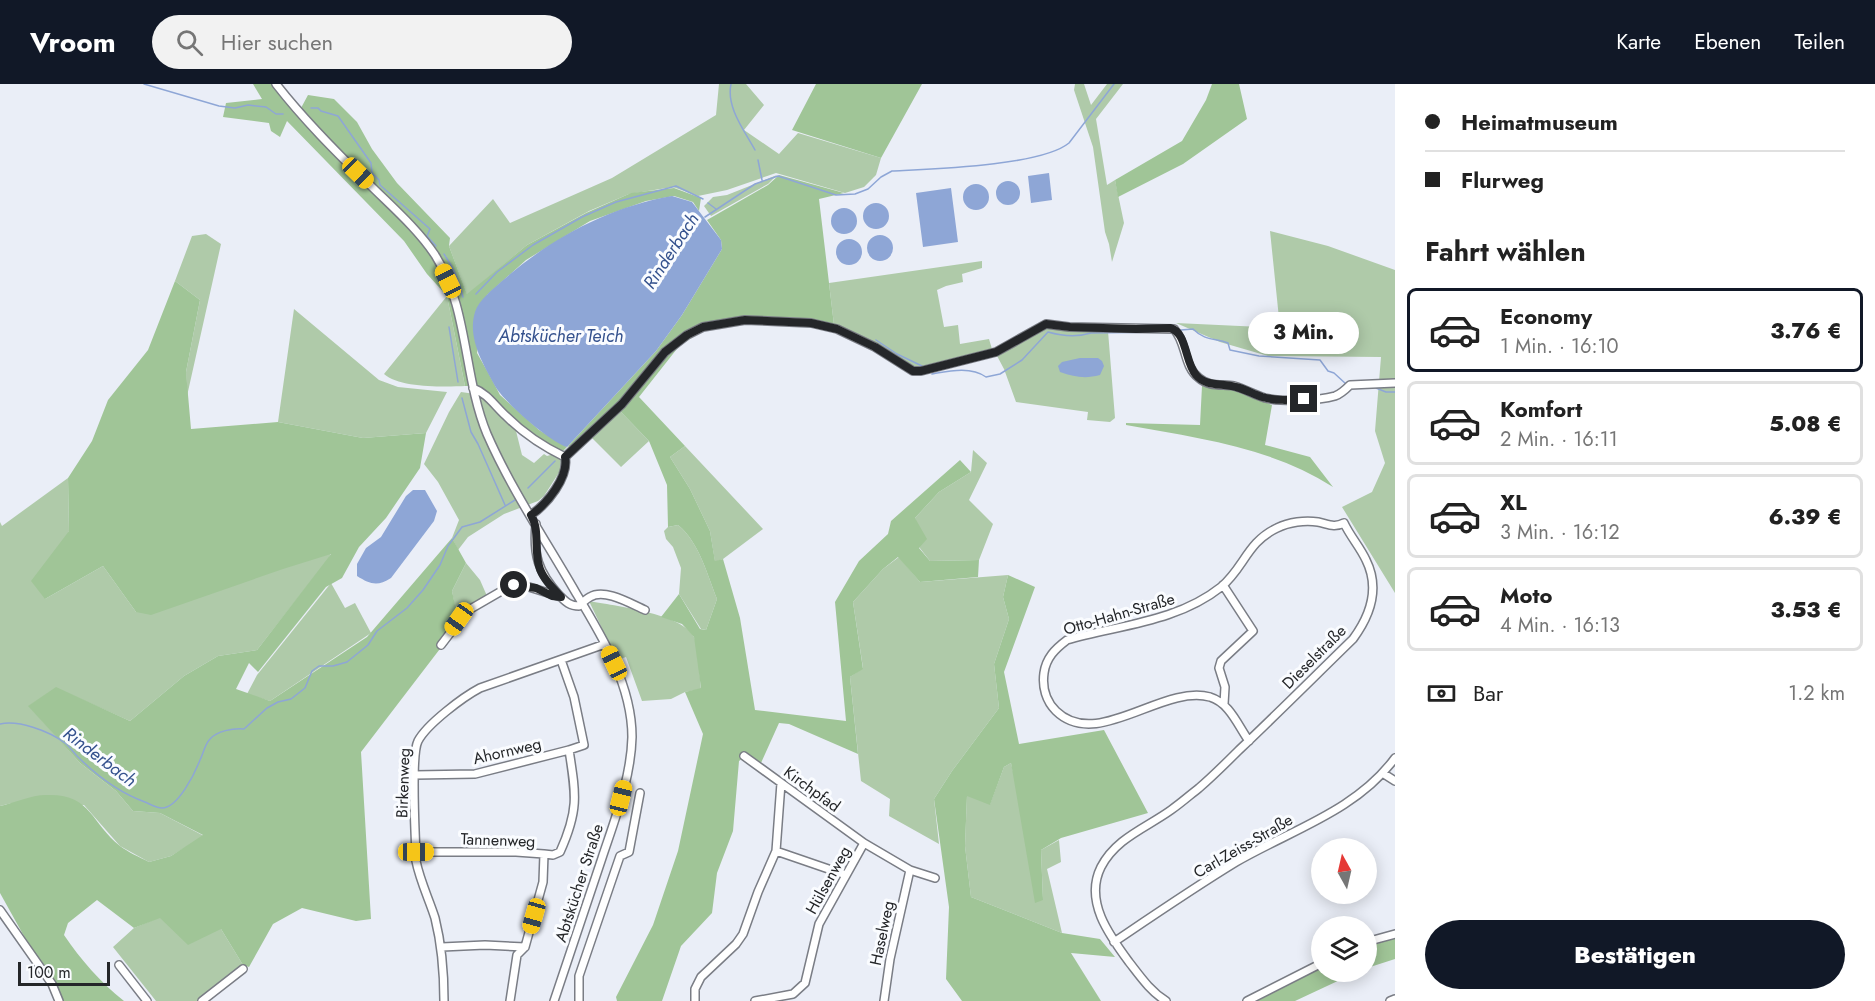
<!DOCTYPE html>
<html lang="de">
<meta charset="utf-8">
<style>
:root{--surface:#fff;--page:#f2f2f2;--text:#222;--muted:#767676;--line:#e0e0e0;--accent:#111827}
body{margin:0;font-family:Jost,sans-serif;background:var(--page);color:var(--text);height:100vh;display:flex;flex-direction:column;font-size:22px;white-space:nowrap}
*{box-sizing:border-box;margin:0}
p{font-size:20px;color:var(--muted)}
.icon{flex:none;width:33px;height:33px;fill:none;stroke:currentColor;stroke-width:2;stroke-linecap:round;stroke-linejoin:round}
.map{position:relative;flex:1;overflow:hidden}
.side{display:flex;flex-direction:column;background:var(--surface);width:480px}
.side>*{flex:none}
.banner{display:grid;align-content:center;height:132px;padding:0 30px;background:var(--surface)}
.needle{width:39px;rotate:352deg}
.buttons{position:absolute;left:1311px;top:754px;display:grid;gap:12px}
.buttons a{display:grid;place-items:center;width:66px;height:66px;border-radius:50%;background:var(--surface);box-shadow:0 3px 15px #0003;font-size:30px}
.scale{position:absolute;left:18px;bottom:15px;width:92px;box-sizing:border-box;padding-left:6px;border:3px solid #242629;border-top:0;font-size:16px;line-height:21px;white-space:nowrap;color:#242629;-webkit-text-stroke:4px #fafcff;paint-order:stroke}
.end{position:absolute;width:27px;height:27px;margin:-14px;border:8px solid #242629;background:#fff;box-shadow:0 0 0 3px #fff}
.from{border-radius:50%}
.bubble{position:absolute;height:42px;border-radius:21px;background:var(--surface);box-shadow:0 3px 15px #0003;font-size:20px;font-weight:800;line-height:42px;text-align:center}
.car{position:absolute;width:18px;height:36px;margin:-18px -9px;border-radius:8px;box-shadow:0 0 4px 2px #0007;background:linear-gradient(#f5c518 24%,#345 0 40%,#f5c518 0 76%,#345 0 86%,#f5c518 0)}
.banner b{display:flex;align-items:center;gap:21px;height:57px;font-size:22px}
.banner b+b{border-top:2px solid var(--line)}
.banner i{width:15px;height:15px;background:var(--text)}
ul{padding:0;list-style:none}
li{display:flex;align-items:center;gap:18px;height:84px;margin:0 12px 9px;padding:0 18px;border:3px solid var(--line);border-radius:9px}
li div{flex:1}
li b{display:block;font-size:22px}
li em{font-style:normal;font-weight:800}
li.selected{border-color:var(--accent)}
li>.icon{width:54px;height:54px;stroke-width:1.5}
h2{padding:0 30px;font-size:27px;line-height:72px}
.pay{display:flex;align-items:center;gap:15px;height:66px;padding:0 30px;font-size:22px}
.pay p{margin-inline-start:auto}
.button{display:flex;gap:12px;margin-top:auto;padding:12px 30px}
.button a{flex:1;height:69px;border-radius:36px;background:var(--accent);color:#fff;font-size:24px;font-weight:800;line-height:69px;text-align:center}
header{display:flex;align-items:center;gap:36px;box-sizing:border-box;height:84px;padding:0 30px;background:var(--accent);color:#fff}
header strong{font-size:28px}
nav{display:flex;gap:33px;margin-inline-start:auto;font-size:21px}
.search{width:420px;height:54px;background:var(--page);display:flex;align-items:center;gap:15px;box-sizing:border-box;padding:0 21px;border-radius:33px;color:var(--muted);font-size:22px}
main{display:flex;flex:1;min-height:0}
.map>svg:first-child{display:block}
.green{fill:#afcaa9}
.forest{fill:#a0c597}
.water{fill:#8ea6d6}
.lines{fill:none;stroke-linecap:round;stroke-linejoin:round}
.stream{stroke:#8ea6d6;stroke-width:1.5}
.minor-casing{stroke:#7a7d85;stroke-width:10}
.minor{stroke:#fff;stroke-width:7}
.route{stroke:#242629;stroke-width:8}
.labels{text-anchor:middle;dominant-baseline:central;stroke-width:6;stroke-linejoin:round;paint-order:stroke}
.street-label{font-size:16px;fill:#242629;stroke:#fafcff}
.water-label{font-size:18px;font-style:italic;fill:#35528e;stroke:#fafcff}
</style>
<header>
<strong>Vroom</strong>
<div class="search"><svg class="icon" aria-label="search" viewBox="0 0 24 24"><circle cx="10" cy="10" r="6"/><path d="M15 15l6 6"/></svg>Hier suchen</div>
<nav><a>Karte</a><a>Ebenen</a><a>Teilen</a></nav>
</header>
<main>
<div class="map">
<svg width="1395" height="917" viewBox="0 0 1395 917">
<rect width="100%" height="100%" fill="#eaeef7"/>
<path class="green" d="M719,0H746L764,21L744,46L779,70L798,49L881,74L876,91L864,103L845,109L776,89L727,106L698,112L673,103L629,110L589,127L527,161L467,211L449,162L493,115L510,139L612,94L716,31Z
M1075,0H1084L1091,21L1107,0H1123L1096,35L1107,101L1115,96L1124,139L1112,178L1109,160L1105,148L1093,63L1074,6Z
M777,91L768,100L711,132L704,122L713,113L727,111Z
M1270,147L1328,162L1395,186V509L1342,423L1372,408L1385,379L1375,347L1381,273L1268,272L1220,258L1176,239L1280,244Z
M206,150L221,160L187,312L186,288L200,216L175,197L192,152Z
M982,177V184L962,190L963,198L946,202L937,206L944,243L958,241L960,260L989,255L992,265L916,286L879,263L834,241L829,199Z
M447,212L465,302C445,303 399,304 384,290Z
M294,225L379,296L398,303L447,308L426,349L363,354L278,338Z
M1047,243L1108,247L1115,334L1110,338L1087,336L1088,328L1016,318L1004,285L996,270Z
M461,308L482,311L515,343L522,371L534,379L544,370L547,372L554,370L561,373L560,387L544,412L538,417L504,430L468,453L458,466L452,454L459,436L438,398L424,380L449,328Z
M620,327L649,357L621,383L592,354Z
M685,362L763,445L723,475L715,478L710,447L690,405L670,373Z
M973,366L987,379L969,416L993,440L979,476L930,477L919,463L915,434L939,408L971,388Z
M68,394L69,447L45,515L103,482L136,528L331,469L329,474L257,566L218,572L184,592L130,637L56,604L29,622L80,679L116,707L133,727L160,729L204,752L171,772L149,778L120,762L84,721L12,719L0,722V438L2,442Z
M678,441C699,458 707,490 717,515L706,546L701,545L679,510L681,484L673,463L666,455L664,447L668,443Z
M899,473L920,498L1008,491L1003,513L1009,535L994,580L999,624L952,687L934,715L939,760L889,732L890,715L861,697L850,593L863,584L853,518L883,485Z
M466,479L480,496L487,512L456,530L452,507Z
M331,499L345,524L355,519L371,549L270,617L247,610L257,591Z
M589,517C614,522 682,529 694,553C698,561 700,594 701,605L685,608L671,615L642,617L626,573L617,576Z
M1011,679L1043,816L1041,766L1059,756L1061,778L1047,785L1062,849L971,813L965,762L967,711L990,720L1004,683Z
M160,833L221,845L243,881L198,917H156L113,863L134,844Z"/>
<path class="forest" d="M253,0H281L301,24L308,11L334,15L357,38L372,65L397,99L450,154L449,162L467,210L527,161L586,129L631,109L674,104L701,114L699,127L693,118L674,112L646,117L590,137L526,176L487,211L477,269L490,292L500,311L539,346L567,363L656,267L682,231L722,165L721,156L707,136L768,101L779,91L844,109L819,115L834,241L801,234L767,233L719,237L680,261L639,313L685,362L670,373L690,405L710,447L715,477L723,475L740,534L755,626L846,637L835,518L859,477L888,450L891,437L960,376L971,388L939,408L915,434L927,455L919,464L930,477L979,476L978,493L920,498L898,473L883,485L853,518L863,585L850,593L858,670L789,640L779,639L761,679L747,671L739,677L733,747L717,789L712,829L681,862L662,917H617L616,913L653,841L678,767L703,650L685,608L701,604L694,553L682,540L661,533L679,510L700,545L706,546L717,515C707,490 699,458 678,441L668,443L667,401L649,357L620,327L592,354L567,363L563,367L554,365L518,339L477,302H465L447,212L427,190L404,157L287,37L280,53L271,47L269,39L223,33L226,19L262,15Z
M816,0H922L881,74L792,46Z
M1212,0H1239L1247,35L1183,80L1118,113L1115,96L1182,57L1206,16Z
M175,197L200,216L186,288L191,345L278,338L363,354L426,349L420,384L386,434L359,463L342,494L326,503L258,588L249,579L236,605L270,617L367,553L452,454L466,479L452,507L459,540L361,668L371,835L356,837L302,824L273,840L249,883L243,881L221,845L188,861L160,834L134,844L97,816L68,839L64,851C81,876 100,898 124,917H60L0,809V722C14,719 31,711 46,711C91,709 91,739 120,762C128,768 139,773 149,778L171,772L203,751L160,729L133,727L116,707L80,679L28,622L56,603L130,637L184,592L218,572L257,566L331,470L283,485L151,531L136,528L103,482L45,515L31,497L69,447L68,394L92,357L108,316L148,266Z
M1202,302L1234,306L1272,321L1265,361L1310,373L1333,403C1271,363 1197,354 1126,341V339L1200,341Z
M1008,491L1035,503L1004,588L1019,660L1104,646L1148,729L1061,754L1041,766L1043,816L1035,819L1011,679L1004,683L990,721L967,712L965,762L971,813L1062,849L1100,855L1115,873L1071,869L1101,917H962L946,895L949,823L934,715L952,687L999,624L994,580L1009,535L1003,513Z
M1395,854V875L1367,884V863Z
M1321,883L1322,888H1357L1295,917H1257Z"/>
<path class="water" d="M1049,89L1052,116L1031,119L1028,92Z
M996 109a12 12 0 1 1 24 0a12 12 0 1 1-24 0Z
M963 113a13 13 0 1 1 26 0a13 13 0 1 1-26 0Z
M951,104L958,158L923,163L916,109Z
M672,112L692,118L721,156L722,165L682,231L656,267L567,363C550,358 504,318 495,302C483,280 467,254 475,228C479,216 492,206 502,197C550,155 608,123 672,112Z
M863 132a13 13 0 1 1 26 0a13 13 0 1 1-26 0Z
M831 137a13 13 0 1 1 26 0a13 13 0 1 1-26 0Z
M867 164a13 13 0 1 1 26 0a13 13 0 1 1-26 0Z
M836 168a13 13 0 1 1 26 0a13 13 0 1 1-26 0Z
M1080,274H1098L1102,277L1104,282L1100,291C1085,295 1075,293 1060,288L1058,282L1062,278Z
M413,406H425L437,427L434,437L391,494C377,503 370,500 357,492V480L366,464L381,453L406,412Z"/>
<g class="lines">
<path class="stream" d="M144,0L219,22L235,24L248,21L266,23L276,30H283
M731,0C726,23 744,46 755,66
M311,24H318L321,27L338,32L371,79L372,89L379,96L380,101L430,145L427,152L436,162
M758,76L762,96
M708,119L716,125
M705,133L755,100L778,92L836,111L855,110L868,105L881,93L892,87C931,85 1041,82 1069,59L1114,0
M444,170C454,184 459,196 463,213
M476,210L497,188L533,161L582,133L616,118L676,102L703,115
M449,243L458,298
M1181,246L1193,245C1205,257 1215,254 1228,259L1230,266L1259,272L1320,276L1328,287L1334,289L1346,300
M876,256L897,270L922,282
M932,290C949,287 971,282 986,293L1000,290L1022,276L1048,248C1062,252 1078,253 1091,249L1161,248
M1376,304L1386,308H1395
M462,314L471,348L478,360L505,421
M528,404L555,377
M0,640C19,636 49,647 65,659C69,662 73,668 77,672C95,690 120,709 145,718C150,720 156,724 162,724C178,724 195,689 200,676C203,670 205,660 210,655C217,647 233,644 244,645L267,624L278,618L291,615L305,604L312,587L319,582H333L347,578L368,561L377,547L407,524L423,506L440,481L448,462L462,443L480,438L515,416"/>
<defs>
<path id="minor" d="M276,0C304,36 335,67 368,99C391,122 417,144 435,171C469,225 463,292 487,350C511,405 546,457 576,509C602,552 632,601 632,653C631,694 615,735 602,774C586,821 570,869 554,917
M473,304C488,310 494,321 506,332C522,348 544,363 565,373
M565,373L622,320L665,268L687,251L703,243L745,236L811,239L837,245L875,263L913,287H921L996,268L1046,240L1069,243L1174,245C1187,259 1183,282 1199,294C1209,303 1222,300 1234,302C1245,305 1255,311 1265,314C1282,318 1318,317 1335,312C1341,310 1345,306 1350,301L1395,299
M531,431C547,420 569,393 565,373
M536,440C533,471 538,488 559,511C565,517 569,522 579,522C582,519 586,515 590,513C605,504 631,520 645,526
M1223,501L1253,547L1221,577L1219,584L1225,603L1224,620
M441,561L467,527L505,505L514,501L529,503L561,513
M744,672L864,759L910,786L935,794
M1384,690L1395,697
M415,691L475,690L569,666
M776,767L846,791
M416,768H516L544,770
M0,826L52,900L59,917
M1114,858C1154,831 1195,803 1236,778C1291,746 1356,727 1395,674
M1366,858L1395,850
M442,863L485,861L525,863
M119,881L147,917
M202,917L243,885
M444,917C444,888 442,862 435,834C429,815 420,797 416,777C416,755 410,673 418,657C427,640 463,613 480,604L605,560
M510,917L517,871L525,863L543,798L544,770L553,771L560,768C579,726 576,711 569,666L584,661L574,613L561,576
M579,917V892L620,772L629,768L640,709
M695,917V905L701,893L736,860L743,850L758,808L776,767L781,699
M755,917L793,910L805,899L819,840L864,759
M884,917L890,875L910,786
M1166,917C1150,907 1140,892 1129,878C1109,851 1084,817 1101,783C1116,754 1146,744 1171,726C1181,719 1190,711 1199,704C1213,692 1226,679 1239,666C1277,630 1315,592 1353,555C1370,532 1380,504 1366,476C1360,463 1350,452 1344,439C1334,444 1328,440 1318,438C1305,436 1289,438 1277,444C1247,458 1244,484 1221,503C1177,538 1119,541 1067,556C1055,565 1046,574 1044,589C1042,603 1046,617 1056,627C1097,667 1162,600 1210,613C1230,619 1238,642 1249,657
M1247,917L1322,879
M1390,917L1395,915"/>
</defs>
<use href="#minor" class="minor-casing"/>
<use href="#minor" class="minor"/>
</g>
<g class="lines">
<path class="route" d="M514,501L536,504L552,512L561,513C553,504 542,494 539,482C534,465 540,446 531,431C547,420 569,393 565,373L622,320L665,268L687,251L703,243L745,236L811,239L837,245L875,263L913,287H921L996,268L1046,240L1070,243L1136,245L1170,244C1187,248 1185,279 1196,291C1206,303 1222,299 1236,303C1245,305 1253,310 1262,313C1275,317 1290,316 1304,315"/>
</g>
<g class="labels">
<g class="street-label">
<text transform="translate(1119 530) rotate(-16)">Otto-Hahn-Straße</text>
<text transform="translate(1314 573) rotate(-45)">Dieselstraße</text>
<text transform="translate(507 667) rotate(-13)">Ahornweg</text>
<text transform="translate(403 699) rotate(-88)">Birkenweg</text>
<text transform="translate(812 705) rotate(36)">Kirchpfad</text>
<text transform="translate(498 756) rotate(2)">Tannenweg</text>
<text transform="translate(1243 762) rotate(-30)">Carl-Zeiss-Straße</text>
<text transform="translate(828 796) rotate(-61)">Hülsenweg</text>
<text transform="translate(579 799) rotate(-72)">Abtskücher Straße</text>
<text transform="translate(882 849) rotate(-78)">Haselweg</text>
</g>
<g class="water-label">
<text transform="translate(671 167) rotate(-57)">Rinderbach</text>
<text x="561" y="252">Abtskücher Teich</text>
<text transform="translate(100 673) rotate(37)">Rinderbach</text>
</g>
</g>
</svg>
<div class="buttons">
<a><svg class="needle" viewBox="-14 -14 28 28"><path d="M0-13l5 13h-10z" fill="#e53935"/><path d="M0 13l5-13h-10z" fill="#767676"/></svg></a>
<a><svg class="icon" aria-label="layers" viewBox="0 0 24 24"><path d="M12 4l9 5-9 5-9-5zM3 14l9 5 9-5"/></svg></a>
</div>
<div class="scale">100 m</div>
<i class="end from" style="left:514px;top:501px"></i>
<i class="end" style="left:1304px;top:315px"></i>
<div class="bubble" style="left:1248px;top:228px;width:111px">3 Min.</div>
<i class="car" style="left:358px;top:89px;rotate:134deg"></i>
<i class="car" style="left:448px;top:197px;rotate:334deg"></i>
<i class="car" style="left:459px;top:535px;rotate:215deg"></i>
<i class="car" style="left:614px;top:579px;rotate:335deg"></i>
<i class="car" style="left:621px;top:714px;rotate:14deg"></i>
<i class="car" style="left:416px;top:768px;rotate:90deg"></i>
<i class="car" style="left:534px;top:832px;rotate:196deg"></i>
</div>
<section class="side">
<div class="banner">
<b><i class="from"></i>Heimatmuseum</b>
<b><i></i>Flurweg</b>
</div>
<h2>Fahrt wählen</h2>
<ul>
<li class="selected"><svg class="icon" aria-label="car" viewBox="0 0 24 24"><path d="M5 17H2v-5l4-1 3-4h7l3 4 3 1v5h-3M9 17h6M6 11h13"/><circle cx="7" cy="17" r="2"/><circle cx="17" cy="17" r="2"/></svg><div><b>Economy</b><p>1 Min. · 16:10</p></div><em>3.76 €</em></li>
<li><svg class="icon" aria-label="car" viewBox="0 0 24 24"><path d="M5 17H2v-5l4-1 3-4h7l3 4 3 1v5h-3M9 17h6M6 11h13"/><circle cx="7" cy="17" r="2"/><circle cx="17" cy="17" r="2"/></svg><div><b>Komfort</b><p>2 Min. · 16:11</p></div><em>5.08 €</em></li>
<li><svg class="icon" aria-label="car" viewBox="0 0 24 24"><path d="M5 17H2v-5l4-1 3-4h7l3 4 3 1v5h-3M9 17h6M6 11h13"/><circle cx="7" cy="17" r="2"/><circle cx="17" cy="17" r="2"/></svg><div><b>XL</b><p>3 Min. · 16:12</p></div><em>6.39 €</em></li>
<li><svg class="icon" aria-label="car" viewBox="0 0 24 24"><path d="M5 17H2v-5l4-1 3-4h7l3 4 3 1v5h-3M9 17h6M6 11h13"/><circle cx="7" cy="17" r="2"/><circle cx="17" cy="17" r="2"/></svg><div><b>Moto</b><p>4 Min. · 16:13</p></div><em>3.53 €</em></li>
</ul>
<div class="pay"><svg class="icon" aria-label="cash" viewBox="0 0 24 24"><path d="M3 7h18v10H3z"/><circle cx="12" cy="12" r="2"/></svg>Bar<p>1.2 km</p></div>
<div class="button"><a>Bestätigen</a></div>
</section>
</main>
